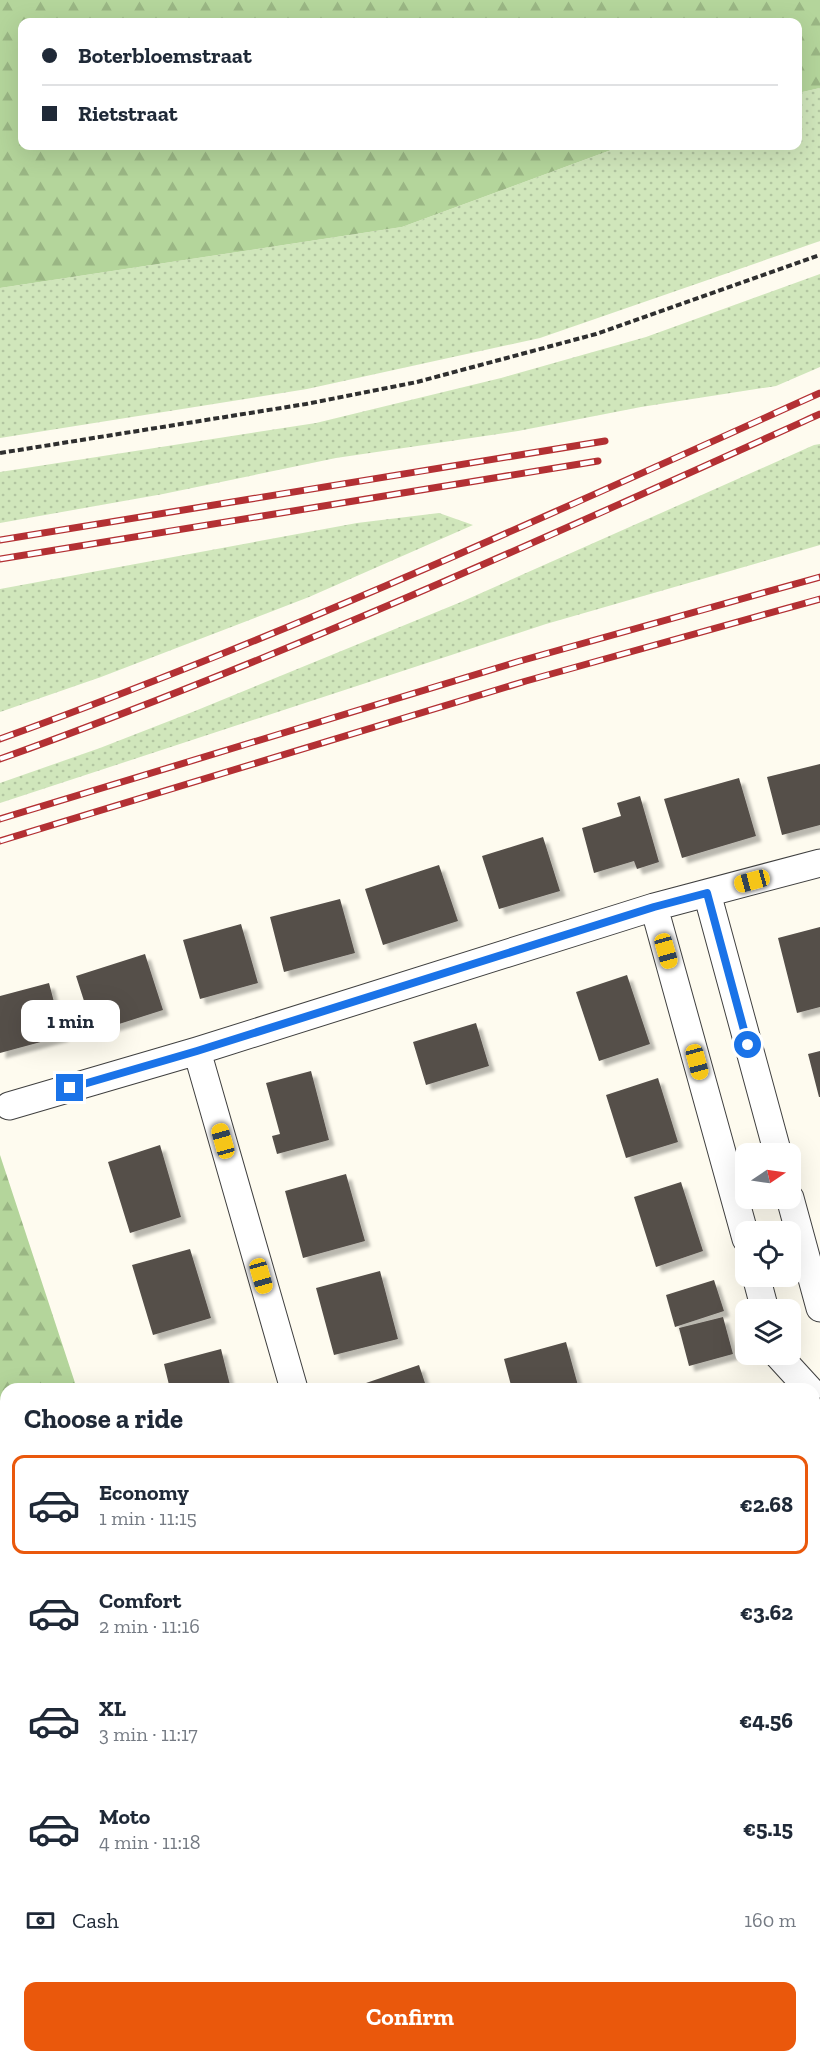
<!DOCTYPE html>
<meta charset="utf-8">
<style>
:root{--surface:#fff;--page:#f2f2f3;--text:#1f2937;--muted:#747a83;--line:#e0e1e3;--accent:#ea580c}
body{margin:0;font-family:"Zilla Slab",serif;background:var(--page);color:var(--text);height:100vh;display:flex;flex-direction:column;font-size:22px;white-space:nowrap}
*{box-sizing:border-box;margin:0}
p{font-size:20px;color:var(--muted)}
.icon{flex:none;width:33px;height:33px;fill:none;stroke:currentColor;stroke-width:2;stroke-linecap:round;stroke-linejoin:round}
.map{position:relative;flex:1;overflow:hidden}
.sheet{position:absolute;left:0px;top:1383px;width:820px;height:680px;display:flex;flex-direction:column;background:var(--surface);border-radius:18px 18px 0 0;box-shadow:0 6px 24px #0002}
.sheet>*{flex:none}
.hud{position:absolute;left:18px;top:18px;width:784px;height:132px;border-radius:12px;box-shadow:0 6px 24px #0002;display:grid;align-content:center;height:132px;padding:0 24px;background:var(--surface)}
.needle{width:39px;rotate:77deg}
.buttons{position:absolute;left:735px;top:1143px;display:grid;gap:12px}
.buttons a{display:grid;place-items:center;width:66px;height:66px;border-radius:12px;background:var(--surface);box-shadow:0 6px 24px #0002;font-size:30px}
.end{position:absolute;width:27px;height:27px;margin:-14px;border:8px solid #1a73e8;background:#fff;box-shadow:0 0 0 3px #fff}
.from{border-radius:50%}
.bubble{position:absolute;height:42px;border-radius:12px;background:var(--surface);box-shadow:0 6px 24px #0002;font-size:20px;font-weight:800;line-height:42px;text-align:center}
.car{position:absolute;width:18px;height:36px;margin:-18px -9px;border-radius:8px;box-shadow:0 0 4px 2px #0007;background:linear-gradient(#f5c518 24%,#345 0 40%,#f5c518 0 76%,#345 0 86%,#f5c518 0)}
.hud b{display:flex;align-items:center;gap:21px;height:57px;font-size:22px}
.hud b+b{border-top:2px solid var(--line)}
.hud i{width:15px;height:15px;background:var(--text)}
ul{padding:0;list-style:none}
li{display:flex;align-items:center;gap:18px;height:99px;margin:0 12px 9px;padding:0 12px;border:3px solid transparent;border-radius:12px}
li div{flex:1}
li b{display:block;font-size:22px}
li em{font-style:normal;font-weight:800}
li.selected{border-color:var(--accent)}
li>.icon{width:54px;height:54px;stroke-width:1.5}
h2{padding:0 24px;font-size:27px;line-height:72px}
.pay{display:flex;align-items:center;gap:15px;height:66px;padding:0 24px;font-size:22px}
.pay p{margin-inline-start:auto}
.button{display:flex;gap:12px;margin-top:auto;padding:12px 24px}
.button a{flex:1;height:69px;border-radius:12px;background:var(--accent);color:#fff;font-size:24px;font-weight:800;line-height:69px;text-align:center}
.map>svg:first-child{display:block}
.grass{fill:url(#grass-dots)}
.forest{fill:url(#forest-firs)}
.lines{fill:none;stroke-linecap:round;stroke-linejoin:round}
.stream{stroke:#448dc3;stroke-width:10}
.building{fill:#554f4a;filter:url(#shadow)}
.street-casing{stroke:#404040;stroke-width:29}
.secondary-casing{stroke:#2f2f2f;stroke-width:35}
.path{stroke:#2f2f2f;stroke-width:4;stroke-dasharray:6 3;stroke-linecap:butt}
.street{stroke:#fff;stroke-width:27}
.secondary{stroke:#f9f2af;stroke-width:33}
.rail-casing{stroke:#b33033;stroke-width:7}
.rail{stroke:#fff;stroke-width:4.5;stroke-dasharray:14;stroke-linecap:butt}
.route{stroke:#1a73e8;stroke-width:8}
</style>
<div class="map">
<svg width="820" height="2062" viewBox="0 0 820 2062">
<defs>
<pattern id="grass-dots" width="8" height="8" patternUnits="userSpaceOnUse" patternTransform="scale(1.5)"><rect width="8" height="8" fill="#d0e6bb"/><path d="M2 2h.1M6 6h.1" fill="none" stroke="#b1c4a0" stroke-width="1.8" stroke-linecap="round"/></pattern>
<pattern id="forest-firs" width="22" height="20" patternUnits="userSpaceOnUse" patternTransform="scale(1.5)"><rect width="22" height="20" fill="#b4d59b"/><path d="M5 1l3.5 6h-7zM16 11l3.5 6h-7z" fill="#9ab684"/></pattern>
<filter id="shadow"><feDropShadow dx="5.5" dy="5.5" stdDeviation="1.5" flood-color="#0004"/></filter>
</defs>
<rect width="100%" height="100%" fill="#fefbef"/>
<path class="grass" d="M820,88V241L540,338L307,389L0,438V288L402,227L622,146H798V93Z
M820,274V367L776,386L641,407L518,431L336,458L163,494L0,523V472L316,423L501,378L646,337Z
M820,444V545L546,624L0,803V783L100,748L195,711L461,602L814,445Z
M439,513L473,525L309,597L101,677L0,712V589L357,523Z
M537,2057H676L674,2062H542Z"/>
<path class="forest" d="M0,0H820V88L798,93V22H22V146H622L402,227L0,288Z
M0,1155L77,1389H6V2056L519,2057L512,2062H0Z
M820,1654V1752L815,1764V1655Z"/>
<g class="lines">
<path class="stream" d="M0,2005L6,2016
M28,2056L32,2062"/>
</g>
<path class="building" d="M820,764V825L782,835L767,777Z
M739,778L756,836L682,858L664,799Z
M640,796L659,862L637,869L634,861L594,873L582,828L621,816L617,803Z
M543,837L560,891L499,909L482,856Z
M439,865L458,921L383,945L365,889Z
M340,899L355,953L284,972L270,917Z
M241,924L258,983L200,999L183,940Z
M820,927V1007L797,1013L778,938Z
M145,954L163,1010L94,1032L76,976Z
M627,975L650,1044L599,1061L576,992Z
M49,983L63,1036L0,1053V996Z
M476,1023L489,1066L426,1085L413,1042Z
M820,1051V1097H819L808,1054Z
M311,1071L329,1140L277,1154L272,1136L280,1134L266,1083Z
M658,1078L678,1142L626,1158L606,1095Z
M160,1145L181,1217L130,1233L108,1162Z
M346,1174L365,1241L303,1258L285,1191Z
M681,1182L703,1251L656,1267L634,1197Z
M190,1249L211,1318L153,1335L132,1265Z
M380,1271L398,1339L334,1355L316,1288Z
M714,1280L724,1311L675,1327L666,1295Z
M723,1317L733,1354L689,1366L679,1328Z
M566,1342L579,1389H512L504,1359Z
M221,1349L231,1389H170L164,1364Z
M419,1365L427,1389H368L366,1383Z
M820,1457V1511L814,1512V1459Z"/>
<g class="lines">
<defs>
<path id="street" d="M707,893L778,1154
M654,907L746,1239
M197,1051L294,1389
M9,1106L197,1051L654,907L820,863
M790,1198L820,1308
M756,1276L765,1310
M777,1354L809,1389"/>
<path id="secondary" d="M814,1960L820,1944
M778,2062L780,2056"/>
</defs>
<use href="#street" class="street-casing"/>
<use href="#secondary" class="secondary-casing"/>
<path class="path" d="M0,453L306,404L417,382L596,334L820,255
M0,1970L6,1981
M48,2056L51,2062"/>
<use href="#street" class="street"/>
<use href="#secondary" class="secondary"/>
<defs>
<path id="rail" d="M0,540L605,441
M0,559L598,461
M0,739C280,638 549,515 820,393
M0,759C279,659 550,536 820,414
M0,819L520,661L820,577
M0,841L526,681L820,599"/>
</defs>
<use href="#rail" class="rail-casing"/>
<use href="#rail" class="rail"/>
</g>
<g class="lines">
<path class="route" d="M70,1088L197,1051L654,907L707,893L748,1045"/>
</g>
</svg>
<div class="buttons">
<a><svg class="needle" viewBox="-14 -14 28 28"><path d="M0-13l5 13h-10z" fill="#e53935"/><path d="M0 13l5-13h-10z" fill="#747a83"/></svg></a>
<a><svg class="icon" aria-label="locate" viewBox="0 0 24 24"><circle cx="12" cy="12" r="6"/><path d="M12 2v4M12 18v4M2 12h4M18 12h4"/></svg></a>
<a><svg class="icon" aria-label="layers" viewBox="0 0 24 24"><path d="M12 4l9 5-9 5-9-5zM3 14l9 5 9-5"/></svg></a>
</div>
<i class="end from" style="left:748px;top:1045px"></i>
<i class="end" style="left:70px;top:1088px"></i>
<div class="bubble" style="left:21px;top:1000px;width:99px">1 min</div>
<i class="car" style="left:752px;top:881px;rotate:255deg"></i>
<i class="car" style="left:666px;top:951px;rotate:164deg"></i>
<i class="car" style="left:697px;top:1062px;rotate:165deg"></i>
<i class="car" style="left:223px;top:1141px;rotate:344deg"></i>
<i class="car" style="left:261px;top:1276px;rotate:164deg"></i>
<div class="hud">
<b><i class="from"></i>Boterbloemstraat</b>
<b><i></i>Rietstraat</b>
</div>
<section class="sheet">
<h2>Choose a ride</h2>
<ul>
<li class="selected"><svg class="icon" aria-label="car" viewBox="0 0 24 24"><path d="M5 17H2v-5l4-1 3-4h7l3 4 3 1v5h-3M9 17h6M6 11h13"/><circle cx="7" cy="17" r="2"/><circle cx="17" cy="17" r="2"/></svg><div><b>Economy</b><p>1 min · 11:15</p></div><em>€2.68</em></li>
<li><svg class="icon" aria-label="car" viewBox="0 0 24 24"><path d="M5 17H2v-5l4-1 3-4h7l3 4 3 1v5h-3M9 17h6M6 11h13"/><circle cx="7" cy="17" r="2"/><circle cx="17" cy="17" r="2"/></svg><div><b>Comfort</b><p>2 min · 11:16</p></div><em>€3.62</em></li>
<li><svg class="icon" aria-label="car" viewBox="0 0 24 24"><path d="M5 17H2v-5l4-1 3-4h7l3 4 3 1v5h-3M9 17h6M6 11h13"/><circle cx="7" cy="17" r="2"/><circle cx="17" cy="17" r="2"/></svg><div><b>XL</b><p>3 min · 11:17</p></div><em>€4.56</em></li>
<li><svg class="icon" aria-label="car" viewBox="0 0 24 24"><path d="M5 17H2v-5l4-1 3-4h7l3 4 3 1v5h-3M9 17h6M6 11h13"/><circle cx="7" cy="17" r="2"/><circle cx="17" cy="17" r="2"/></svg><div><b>Moto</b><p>4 min · 11:18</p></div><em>€5.15</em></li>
</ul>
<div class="pay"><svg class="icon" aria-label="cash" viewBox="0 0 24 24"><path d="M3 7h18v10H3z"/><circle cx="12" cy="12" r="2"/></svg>Cash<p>160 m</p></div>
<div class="button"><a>Confirm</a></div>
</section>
</div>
